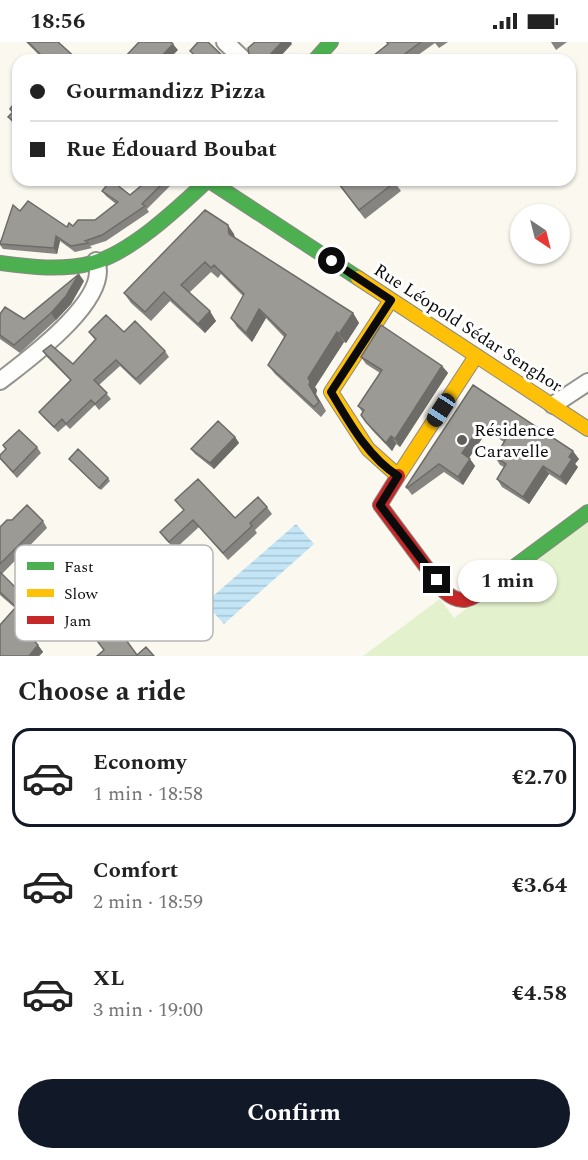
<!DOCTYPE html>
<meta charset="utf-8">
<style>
:root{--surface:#fff;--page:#f6f6f6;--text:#222;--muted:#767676;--line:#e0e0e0;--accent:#111827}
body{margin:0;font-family:Spectral,serif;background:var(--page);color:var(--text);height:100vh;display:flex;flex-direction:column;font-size:22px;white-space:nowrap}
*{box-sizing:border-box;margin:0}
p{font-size:20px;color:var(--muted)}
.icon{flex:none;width:33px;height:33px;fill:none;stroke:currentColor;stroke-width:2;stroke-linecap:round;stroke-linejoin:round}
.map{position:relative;height:614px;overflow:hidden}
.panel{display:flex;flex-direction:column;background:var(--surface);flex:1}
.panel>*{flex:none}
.hud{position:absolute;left:12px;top:12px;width:564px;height:132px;border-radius:18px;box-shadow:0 2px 4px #0004;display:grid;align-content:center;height:132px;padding:0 18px;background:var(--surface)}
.needle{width:39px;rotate:145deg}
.buttons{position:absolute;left:510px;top:162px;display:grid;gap:12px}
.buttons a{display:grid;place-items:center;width:60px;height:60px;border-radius:50%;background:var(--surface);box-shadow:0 2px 4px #0004;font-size:30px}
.end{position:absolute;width:27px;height:27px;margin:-14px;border:8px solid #0b0b0b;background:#fff;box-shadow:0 0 0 3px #fff}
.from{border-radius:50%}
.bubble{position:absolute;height:42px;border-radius:21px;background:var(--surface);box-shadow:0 2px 4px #0004;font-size:20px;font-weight:700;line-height:42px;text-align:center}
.car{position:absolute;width:18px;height:36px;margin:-18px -9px;border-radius:8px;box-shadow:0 0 4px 2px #0007;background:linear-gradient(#222 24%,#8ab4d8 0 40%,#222 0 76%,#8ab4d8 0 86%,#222 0)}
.hud b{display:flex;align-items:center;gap:21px;height:57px;font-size:22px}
.hud b+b{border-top:2px solid var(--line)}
.hud i{width:15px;height:15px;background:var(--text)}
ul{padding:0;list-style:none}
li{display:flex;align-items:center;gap:18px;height:99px;margin:0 12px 9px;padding:0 6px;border:3px solid transparent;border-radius:18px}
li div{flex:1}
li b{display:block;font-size:22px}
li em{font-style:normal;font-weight:700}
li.selected{border-color:var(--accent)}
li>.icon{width:54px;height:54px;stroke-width:1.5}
h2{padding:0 18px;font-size:27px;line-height:72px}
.cta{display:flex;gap:12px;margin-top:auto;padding:12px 18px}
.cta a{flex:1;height:69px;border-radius:36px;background:var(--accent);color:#fff;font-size:24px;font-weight:700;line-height:69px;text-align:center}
.status{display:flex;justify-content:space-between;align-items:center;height:42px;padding:0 30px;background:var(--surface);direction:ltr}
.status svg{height:16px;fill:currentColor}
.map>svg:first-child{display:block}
.park{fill:#e3f1cd}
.water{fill:url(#water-rules)}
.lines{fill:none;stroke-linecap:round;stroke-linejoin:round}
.street-casing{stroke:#93928e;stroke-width:20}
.fast-casing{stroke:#898884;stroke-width:16}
.slow-casing{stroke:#898884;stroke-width:16}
.jam-casing{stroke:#898884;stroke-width:16}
.street{stroke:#fefefd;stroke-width:16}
.fast{stroke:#4caf50;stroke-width:14}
.slow{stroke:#ffc107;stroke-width:14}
.jam{stroke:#c62828;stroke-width:14}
.wall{fill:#868480}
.shaded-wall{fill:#6d6c68}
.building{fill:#9c9a95;stroke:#6d6c68;stroke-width:1.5}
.route{stroke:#0b0b0b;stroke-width:8}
.poi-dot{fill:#5f5e5b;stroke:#fff;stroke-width:2}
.labels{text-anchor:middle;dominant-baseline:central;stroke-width:6;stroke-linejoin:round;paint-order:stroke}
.street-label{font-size:18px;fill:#0b0b0b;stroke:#fff}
.poi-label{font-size:18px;fill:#0b0b0b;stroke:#fff;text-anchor:start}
.key{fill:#fff;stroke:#b6b6b6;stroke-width:1.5}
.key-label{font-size:16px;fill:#0b0b0b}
</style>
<div class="status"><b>18:56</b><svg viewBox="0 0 49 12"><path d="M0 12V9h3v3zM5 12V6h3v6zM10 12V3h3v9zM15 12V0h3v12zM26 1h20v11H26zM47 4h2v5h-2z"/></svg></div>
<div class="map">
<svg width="588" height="614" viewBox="0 0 588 614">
<defs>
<pattern id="water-rules" width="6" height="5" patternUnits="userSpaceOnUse" patternTransform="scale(1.5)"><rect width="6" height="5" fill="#c3e5f6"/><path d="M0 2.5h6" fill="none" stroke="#a6c3d2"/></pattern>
</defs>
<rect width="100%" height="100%" fill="#faf8ef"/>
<path class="park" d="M588,476V614H363L440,557L454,576Z"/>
<path class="water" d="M296,482L314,502L224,582L205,561Z"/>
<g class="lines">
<defs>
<path id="street" d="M225,0L244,18
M0,339C26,319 112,257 96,219
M553,363L588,340"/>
<path id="fast" d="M315,18L331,0
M0,221C30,225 62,229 92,221C131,211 179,165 208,138L358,236
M490,543L588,470"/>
<path id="slow" d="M358,236L588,387
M391,258L331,350L368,407L398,434L476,314"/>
<path id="jam" d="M398,434L380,463L444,549C463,566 473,556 490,543"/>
</defs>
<use href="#street" class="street-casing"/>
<use href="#fast" class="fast-casing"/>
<use href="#slow" class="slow-casing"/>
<use href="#jam" class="jam-casing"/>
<use href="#street" class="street"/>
<use href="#fast" class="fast"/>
<use href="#slow" class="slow"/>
<use href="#jam" class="jam"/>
</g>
<path class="wall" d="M26,0H60L59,1L78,18H44Z
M386,0H448L439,6L435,1L411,18H368L388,2Z
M551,0H567L556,8Z
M18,56V85L12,80L8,75L12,71L10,67Z
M148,138H176L147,167L149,170L106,199L90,204L92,206L75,210L60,199L57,212L3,207L0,203V199L20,169L67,185L73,184L95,178L116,162L106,154L102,149L130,153Z
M335,138H393L401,149L365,177Z
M234,192L235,196L353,271L359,281L346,301L344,300L315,345L317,348L316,352L326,369L321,375L275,332L268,323L284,295L266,276L252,300L237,285L231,276L243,254L221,232L218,236L211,230L189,251L216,279L205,291L170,259L151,279L131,261L124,251Z
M84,239L71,262L56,278L20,311L0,297V272L24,277Z
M89,290H124L165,309L169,315L140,343L120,324L99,343L111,357L99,368L95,363L70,387L66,383L58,390L43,375L39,370L70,338L47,315L43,309L73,322L95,298Z
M361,315L442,324L448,331L400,405L396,402L392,409L372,388L361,373L363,371L358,364L380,331L366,322Z
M473,343L579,417L575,422L578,425L566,443L549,432L529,462L502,445L497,437L504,425L500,423L495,415L504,400L487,389L469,416L475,424L463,443L444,430L412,453L406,445Z
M235,395L239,401L214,427L195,412L191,407Z
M37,405L41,411L17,436L0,417L6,407Z
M69,417L108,436L110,439L101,448Z
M175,458L235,476L267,465L272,472L255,488L257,491L228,518L199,485L175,507L165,497L160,490L184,468Z
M27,463L43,479L47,486L2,532L28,558L46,538L53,544L77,521L92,536L97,543L90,548L137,613L146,605L154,614H97L104,608L71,564L54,577L34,598L43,610L39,614H0V583L15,566L0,553V485L7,478H12Z
M183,537L187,543L162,564L144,542Z"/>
<path class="shaded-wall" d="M282,0H291L292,2L277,18H265Z
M173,2L178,8L168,18H158Z
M228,183L234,192L235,201L229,192Z
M56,194L60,199L57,212L54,206Z
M79,232L84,239L71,262L56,278L51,271Z
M259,267L266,276L252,300L246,291Z
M210,269L216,279L205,291L198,282Z
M353,271L359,281L346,301L339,292Z
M337,290L344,300L315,345L317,348L316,352L326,369L309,343L308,336Z
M442,324L448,331L400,405L395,397Z
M482,381L487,389L467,419L462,411Z
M391,394L396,402L392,409L386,401Z
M235,395L239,401L214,427L210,421Z
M573,409L579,417L575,422L578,425L566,443L560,435L569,415Z
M470,417L475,424L463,443L458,435Z
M543,424L549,432L529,462L523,455Z
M49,570L54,577L33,599L28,592Z
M38,603L43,610L39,614H29Z"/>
<path class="building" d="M28,0H58L78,18H46Z
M139,0H171L173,2L158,18H128L125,15Z
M198,0H208L227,18H200L190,9Z
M255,0H282L265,18H246L249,12L248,6Z
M387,0H421L402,14L405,17L404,18H368L388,2Z
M18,56V82L8,75L13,70L10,67Z
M111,138L130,153L148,138H166L142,162L145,164L102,193L85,199L88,201L71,204L56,194L54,206L0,202L13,163L20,169L28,159L67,185L69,181L73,184L78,178H95L118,160L102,149Z
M336,138H393L395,140L359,168Z
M205,168L228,183L229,192L353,271L339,292L337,290L308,336L310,339L309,343L319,360L314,365L268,323L286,293L259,267L246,291L231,276L244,252L214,223L211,226L205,220L181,243L210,269L198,282L164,250L145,270L124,251Z
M79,232L66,254L51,271L14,303L0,293V272L5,265L24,277Z
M106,273L124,290L135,279L165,309L136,337L116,318L94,338L107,351L95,362L91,358L66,382L62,377L54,385L39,370L71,338L43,309L51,303L73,322L96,297L89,290Z
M381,283L442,324L395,397L391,394L386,401L366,380L361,373L364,368L358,364L382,328L361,315Z
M473,343L573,409L569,415L572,417L560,435L543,424L523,455L497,437L506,422L495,415L506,397L482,381L462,411L470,417L458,435L439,422L407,446L406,445Z
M218,379L235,395L210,421L191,407Z
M19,388L37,405L13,430L0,416V413L6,407L3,403Z
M78,407L108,436L99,446L69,417Z
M198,437L235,476L258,455L267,465L250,481L252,484L223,511L193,478L169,500L160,490L184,468L175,458Z
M27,463L43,479L0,522V485L7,478H12Z
M77,521L92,536L85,542L137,613L146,605L154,614H97L104,608L66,557L49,570L28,592L38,603L29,614H0V583L16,565L0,550V530L28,558L46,538L53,544Z"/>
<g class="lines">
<path class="route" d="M332,219L391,258L331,350C349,380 368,415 398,434L380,463L437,538"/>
</g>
<circle class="poi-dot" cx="462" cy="398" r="6"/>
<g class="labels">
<g class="street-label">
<text transform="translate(468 286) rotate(33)">Rue Léopold Sédar Senghor</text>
</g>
<g class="poi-label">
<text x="474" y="388">Résidence<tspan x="474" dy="21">Caravelle</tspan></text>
</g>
</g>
<rect x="15" y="503" width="198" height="96" rx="9" class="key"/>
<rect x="27" y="520" width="27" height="8" fill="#4caf50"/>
<rect x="27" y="547" width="27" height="8" fill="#ffc107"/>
<rect x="27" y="574" width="27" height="8" fill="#c62828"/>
<g class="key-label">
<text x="64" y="530">Fast</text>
<text x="64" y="557">Slow</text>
<text x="64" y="584">Jam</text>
</g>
</svg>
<div class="buttons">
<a><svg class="needle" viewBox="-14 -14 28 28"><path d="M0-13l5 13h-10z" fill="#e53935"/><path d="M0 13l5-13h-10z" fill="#767676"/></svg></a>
</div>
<i class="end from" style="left:332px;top:219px"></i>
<i class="end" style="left:437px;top:538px"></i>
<div class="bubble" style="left:458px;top:518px;width:99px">1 min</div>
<i class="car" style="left:441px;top:368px;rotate:213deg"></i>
<div class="hud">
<b><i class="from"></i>Gourmandizz Pizza</b>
<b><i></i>Rue Édouard Boubat</b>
</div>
</div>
<section class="panel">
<h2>Choose a ride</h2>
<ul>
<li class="selected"><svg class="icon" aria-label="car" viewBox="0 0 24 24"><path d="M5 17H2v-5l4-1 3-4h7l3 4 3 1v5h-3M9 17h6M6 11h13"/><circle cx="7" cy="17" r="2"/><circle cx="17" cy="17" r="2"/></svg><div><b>Economy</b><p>1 min · 18:58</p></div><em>€2.70</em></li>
<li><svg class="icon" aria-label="car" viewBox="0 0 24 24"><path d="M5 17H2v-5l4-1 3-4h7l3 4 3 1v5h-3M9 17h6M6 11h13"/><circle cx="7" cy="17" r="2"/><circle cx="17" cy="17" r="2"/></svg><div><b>Comfort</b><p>2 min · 18:59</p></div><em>€3.64</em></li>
<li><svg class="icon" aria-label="car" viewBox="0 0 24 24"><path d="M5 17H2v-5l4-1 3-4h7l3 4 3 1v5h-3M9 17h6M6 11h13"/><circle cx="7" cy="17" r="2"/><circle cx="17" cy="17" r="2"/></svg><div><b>XL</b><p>3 min · 19:00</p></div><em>€4.58</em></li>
</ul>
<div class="cta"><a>Confirm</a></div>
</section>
